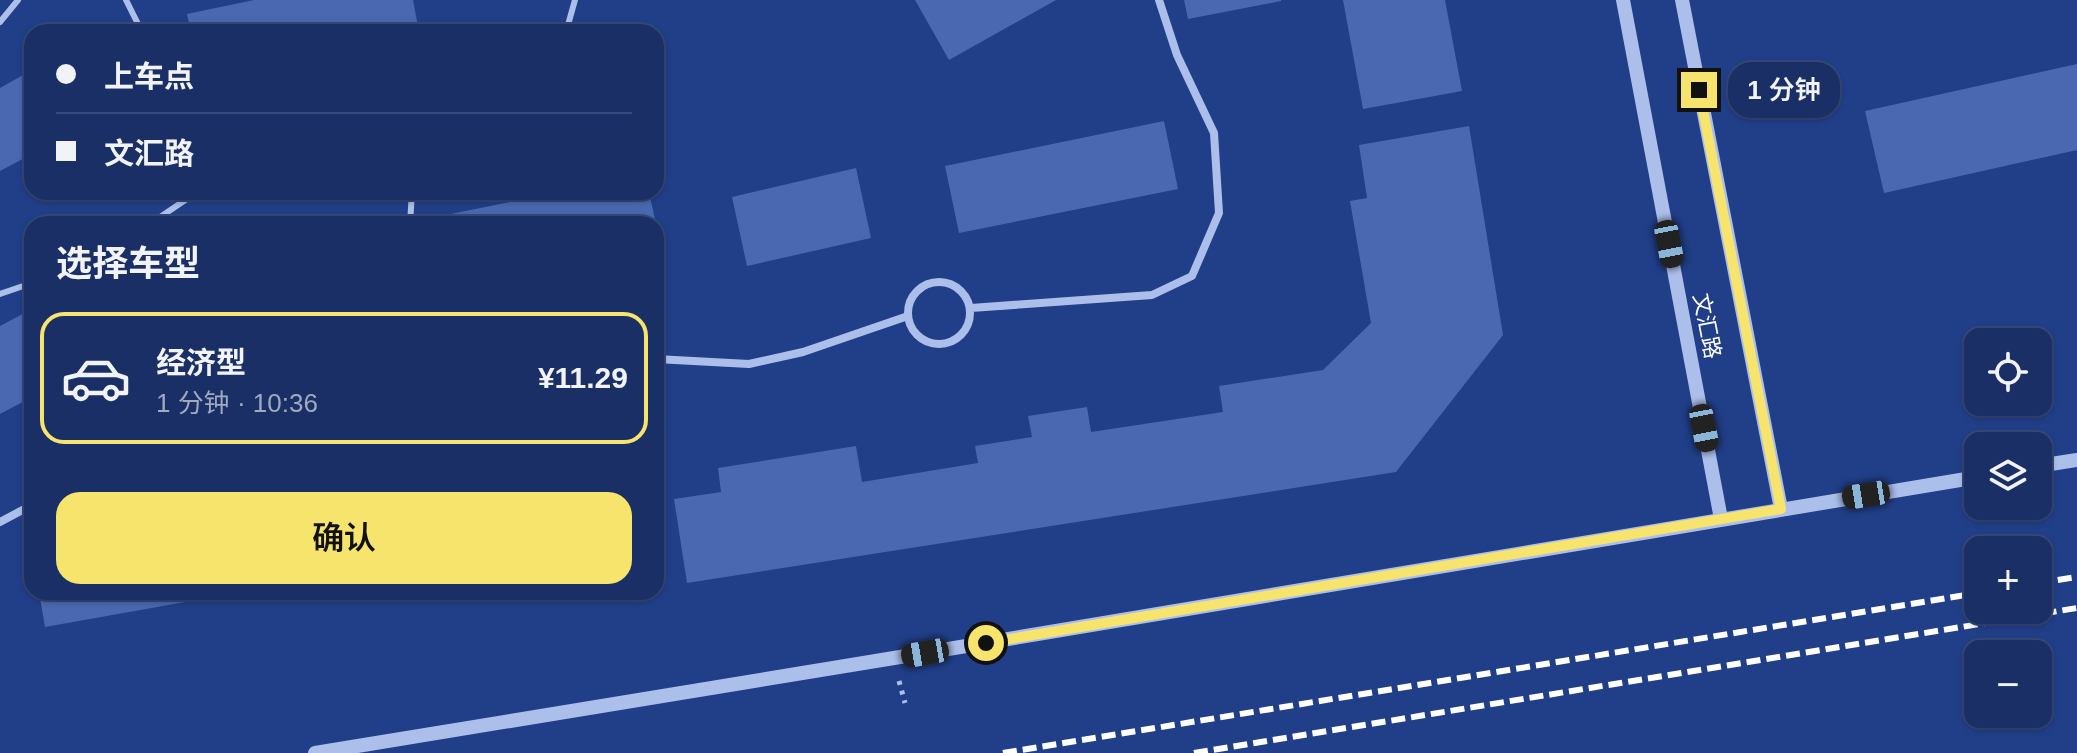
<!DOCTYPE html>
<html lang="zh">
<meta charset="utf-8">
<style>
:root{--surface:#192f66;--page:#263b6f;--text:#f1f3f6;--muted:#9fa9bf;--line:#374a7a;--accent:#f7e46d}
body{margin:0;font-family:Helvetica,"Noto Sans SC",sans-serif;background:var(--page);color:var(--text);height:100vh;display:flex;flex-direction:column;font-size:30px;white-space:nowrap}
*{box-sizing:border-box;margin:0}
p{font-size:26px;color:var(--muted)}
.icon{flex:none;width:44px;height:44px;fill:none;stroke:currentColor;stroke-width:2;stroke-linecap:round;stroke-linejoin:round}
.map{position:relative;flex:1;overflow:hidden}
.panel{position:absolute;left:24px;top:216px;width:640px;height:384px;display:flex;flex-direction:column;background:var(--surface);border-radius:24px;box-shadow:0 2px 6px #0004,0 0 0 2px var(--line)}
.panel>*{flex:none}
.banner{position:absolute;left:24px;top:24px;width:640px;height:176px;border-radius:24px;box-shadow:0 2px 6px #0004,0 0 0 2px var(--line);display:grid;align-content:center;height:176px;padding:0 32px;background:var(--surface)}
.buttons{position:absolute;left:1964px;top:328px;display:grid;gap:16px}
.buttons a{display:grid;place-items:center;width:88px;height:88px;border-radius:16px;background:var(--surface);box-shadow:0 2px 6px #0004,0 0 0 2px var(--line);font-size:40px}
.end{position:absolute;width:36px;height:36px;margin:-18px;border:10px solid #f7e46d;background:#111;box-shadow:0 0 0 4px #111}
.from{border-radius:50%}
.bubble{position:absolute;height:56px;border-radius:24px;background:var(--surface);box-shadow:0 2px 6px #0004,0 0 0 2px var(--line);font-size:26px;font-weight:600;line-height:56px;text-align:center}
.car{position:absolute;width:24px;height:48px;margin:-24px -12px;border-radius:10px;box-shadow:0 0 6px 2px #0007;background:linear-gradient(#222 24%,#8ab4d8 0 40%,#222 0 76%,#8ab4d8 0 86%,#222 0)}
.banner b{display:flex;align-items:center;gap:28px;height:76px;font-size:30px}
.banner b+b{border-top:2px solid var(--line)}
.banner i{width:20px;height:20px;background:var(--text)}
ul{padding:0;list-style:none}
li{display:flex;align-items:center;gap:24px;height:132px;margin:0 16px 12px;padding:0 16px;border:4px solid transparent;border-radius:24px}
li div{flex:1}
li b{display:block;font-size:30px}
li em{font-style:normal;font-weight:600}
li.active{border-color:var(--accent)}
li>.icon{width:72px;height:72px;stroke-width:1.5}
h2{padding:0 32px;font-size:36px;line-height:96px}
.action{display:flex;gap:16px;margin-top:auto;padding:16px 32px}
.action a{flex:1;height:92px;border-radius:24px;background:var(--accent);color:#111;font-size:32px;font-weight:600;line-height:92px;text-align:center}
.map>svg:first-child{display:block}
.building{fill:#4a68b1}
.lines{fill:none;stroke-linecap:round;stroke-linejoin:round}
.path{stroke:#acbfea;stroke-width:5;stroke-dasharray:4 6;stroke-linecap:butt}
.service{stroke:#acbfea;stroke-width:6}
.minor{stroke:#acbfea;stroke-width:8}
.tertiary{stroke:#acbfea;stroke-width:14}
.rail{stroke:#fff;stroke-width:6;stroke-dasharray:14 6;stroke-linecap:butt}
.route{stroke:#f7e46d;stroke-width:10}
.labels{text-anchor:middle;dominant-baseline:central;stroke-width:6;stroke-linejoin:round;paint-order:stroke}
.street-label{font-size:22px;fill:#fff;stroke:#213f88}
</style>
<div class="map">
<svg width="2077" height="753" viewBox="0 0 2077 753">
<rect width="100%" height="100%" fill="#213f88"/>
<path class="building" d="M254,0H413L419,32H191L187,14Z
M915,0H1056L949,60Z
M1184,0H1281V1L1188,19Z
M1343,0H1445L1462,91L1363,109Z
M2077,64V150L1884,193L1865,111Z
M32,70V154L0,171V88Z
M1164,121L1178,189L959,233L945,166Z
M1469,126L1503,335L1396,472L687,583L674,499L721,492L718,468L856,446L862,482L978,463L975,446L1032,437L1028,416L1087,407L1091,432L1223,412L1219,386L1323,370L1371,323L1350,201L1367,198L1359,145Z
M856,168L871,238L747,266L732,197Z
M559,192H649L656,224H427L426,219Z
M32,309V397L0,414V326Z
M39,592H230V594L45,627Z"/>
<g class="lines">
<path class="path" d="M899,681L905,703"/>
<path class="service" d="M126,0L142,32
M0,22L18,0
M566,32L575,0
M150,224L197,192
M410,224L412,192
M0,294L32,283"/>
<path class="minor" d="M908 313a31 31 0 1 1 62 0a31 31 0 1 1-62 0Z
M971,308L1152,295L1192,276L1219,213L1214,133L1177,55L1159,0
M656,359L749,364L803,352L908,316
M0,522L32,505"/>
<path class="tertiary" d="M1623,0L1721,519
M1682,0L1781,509
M2038,466L2077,460
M315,753L894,658L1978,477"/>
<path class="rail" d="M2038,583L2077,577
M1003,753L1978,593
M1194,753L2077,608"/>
</g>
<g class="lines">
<path class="route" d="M986,643L1781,509L1699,90"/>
</g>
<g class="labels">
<g class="street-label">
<text transform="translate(1707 326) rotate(79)">文汇路</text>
</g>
</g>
</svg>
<div class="buttons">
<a><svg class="icon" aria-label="locate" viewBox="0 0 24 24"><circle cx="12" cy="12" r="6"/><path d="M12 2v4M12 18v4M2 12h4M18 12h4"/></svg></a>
<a><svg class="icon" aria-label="layers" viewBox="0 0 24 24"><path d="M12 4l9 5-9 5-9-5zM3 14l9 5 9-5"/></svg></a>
<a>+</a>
<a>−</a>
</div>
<i class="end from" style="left:986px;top:643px"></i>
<i class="end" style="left:1699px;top:90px"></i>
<div class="bubble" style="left:1728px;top:62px;width:112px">1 分钟</div>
<i class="car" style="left:1669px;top:244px;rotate:169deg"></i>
<i class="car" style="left:1704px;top:428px;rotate:169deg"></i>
<i class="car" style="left:1866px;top:495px;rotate:261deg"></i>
<i class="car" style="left:925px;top:653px;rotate:260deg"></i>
<div class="banner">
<b><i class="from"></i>上车点</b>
<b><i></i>文汇路</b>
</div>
<section class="panel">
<h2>选择车型</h2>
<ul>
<li class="active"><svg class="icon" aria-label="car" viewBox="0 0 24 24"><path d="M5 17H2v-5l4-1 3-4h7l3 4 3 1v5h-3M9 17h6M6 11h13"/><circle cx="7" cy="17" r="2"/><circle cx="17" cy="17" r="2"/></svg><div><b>经济型</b><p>1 分钟 · 10:36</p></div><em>¥11.29</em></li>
</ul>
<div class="action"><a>确认</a></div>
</section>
</div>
